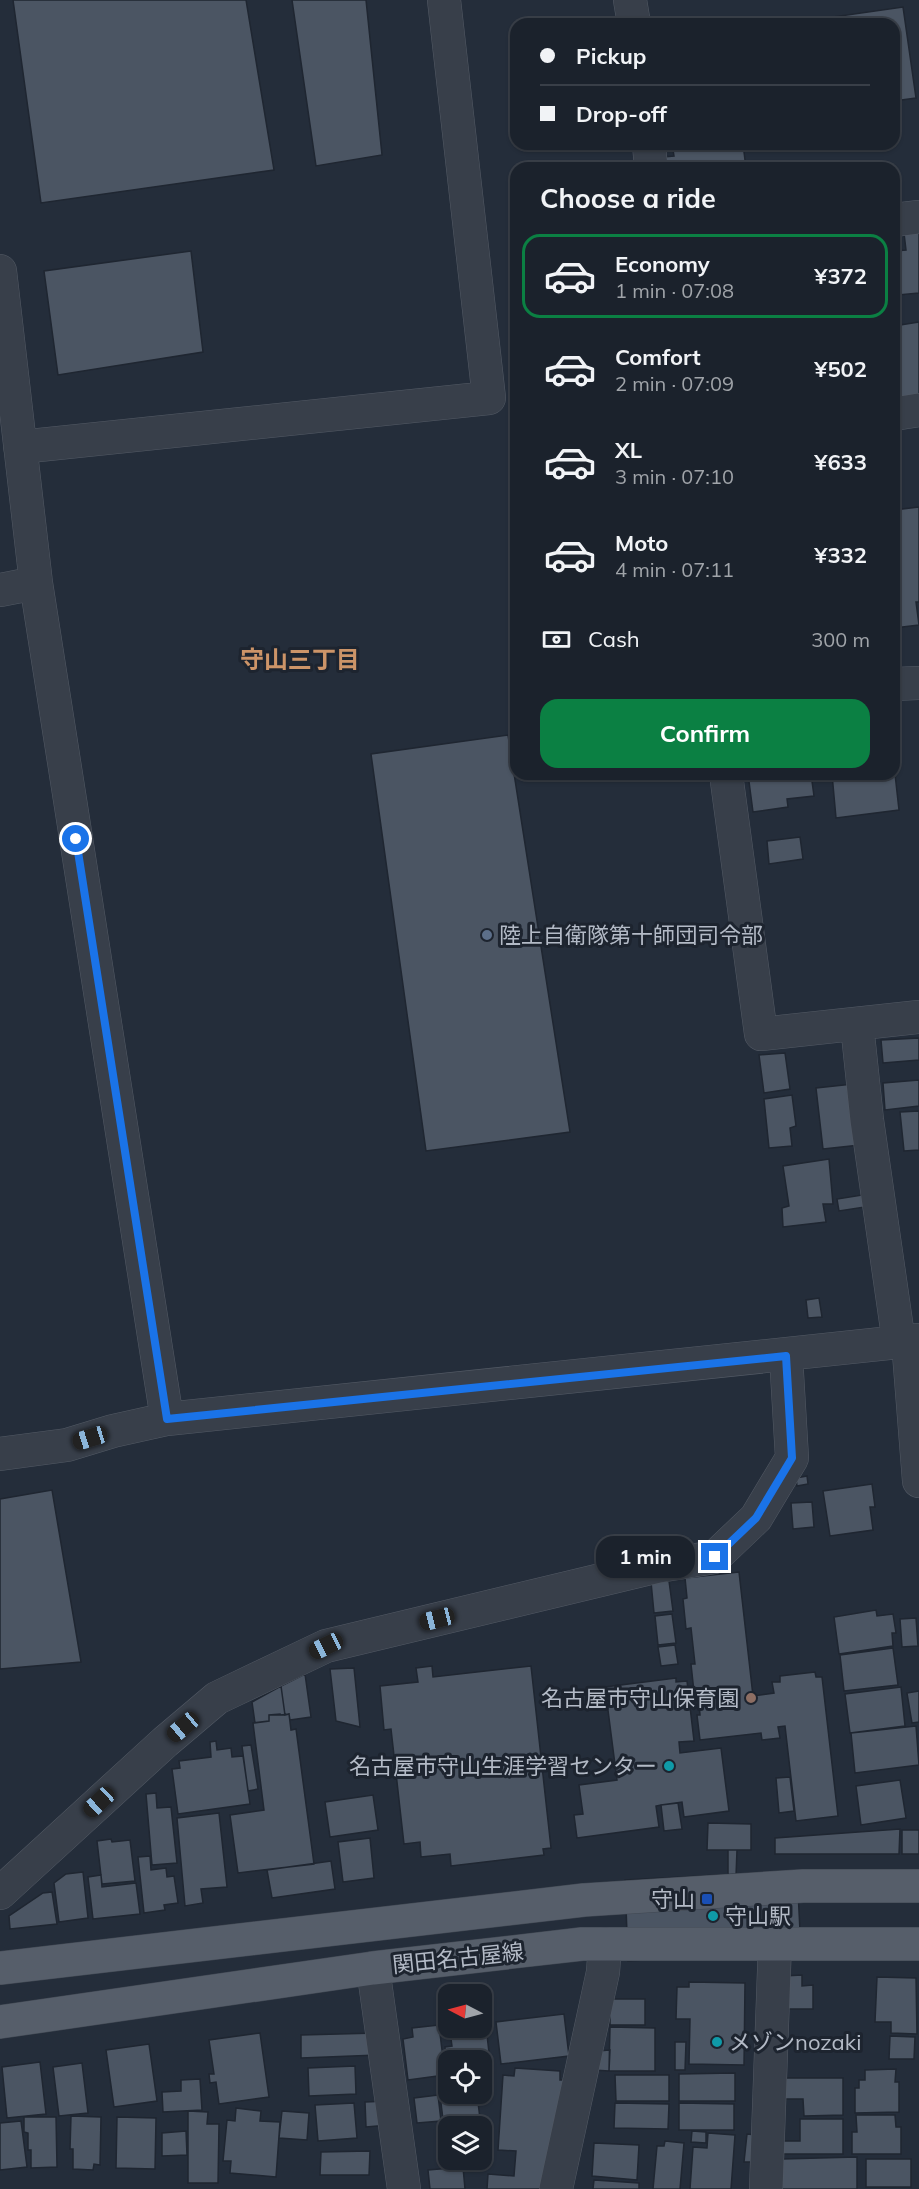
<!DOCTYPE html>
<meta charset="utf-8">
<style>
:root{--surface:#1b222c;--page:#282f38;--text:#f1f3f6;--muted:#a0a4a9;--line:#393f48;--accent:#0b8043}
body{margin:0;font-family:Mulish,"Noto Sans JP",sans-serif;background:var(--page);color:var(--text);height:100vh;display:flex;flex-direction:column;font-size:22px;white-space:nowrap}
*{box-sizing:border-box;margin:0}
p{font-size:20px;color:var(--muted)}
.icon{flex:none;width:33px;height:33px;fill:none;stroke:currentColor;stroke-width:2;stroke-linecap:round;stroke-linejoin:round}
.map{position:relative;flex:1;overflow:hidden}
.details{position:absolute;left:510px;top:162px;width:390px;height:618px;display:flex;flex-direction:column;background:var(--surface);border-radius:18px;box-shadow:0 2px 4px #0004,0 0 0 2px var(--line)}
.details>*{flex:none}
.banner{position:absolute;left:510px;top:18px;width:390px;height:132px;border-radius:18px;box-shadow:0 2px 4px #0004,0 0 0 2px var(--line);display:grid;align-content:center;height:132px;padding:0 30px;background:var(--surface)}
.needle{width:39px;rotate:276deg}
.controls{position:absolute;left:438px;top:1984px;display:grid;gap:12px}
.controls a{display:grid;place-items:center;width:54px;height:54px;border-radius:12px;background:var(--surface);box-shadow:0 2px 4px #0004,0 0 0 2px var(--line);font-size:30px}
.end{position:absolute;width:27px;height:27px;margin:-14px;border:8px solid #1a73e8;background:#fff;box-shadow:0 0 0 3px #fff}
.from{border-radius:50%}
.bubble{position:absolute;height:42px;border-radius:18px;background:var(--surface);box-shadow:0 2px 4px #0004,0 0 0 2px var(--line);font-size:20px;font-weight:700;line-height:42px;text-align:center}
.car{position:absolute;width:18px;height:36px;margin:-18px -9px;border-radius:8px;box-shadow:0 0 4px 2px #0007;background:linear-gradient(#222 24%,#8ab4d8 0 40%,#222 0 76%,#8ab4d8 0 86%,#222 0)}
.banner b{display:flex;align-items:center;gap:21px;height:57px;font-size:22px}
.banner b+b{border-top:2px solid var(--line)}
.banner i{width:15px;height:15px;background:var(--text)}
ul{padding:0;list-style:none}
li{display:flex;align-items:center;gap:18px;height:84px;margin:0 12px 9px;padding:0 18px;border:3px solid transparent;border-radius:18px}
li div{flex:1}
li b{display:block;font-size:22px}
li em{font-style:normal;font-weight:700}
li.on{border-color:var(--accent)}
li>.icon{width:54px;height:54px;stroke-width:1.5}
h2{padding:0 30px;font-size:27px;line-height:72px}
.pay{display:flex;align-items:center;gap:15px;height:66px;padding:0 30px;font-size:22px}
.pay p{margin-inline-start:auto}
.button{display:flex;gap:12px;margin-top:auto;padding:12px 30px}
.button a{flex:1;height:69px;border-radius:18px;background:var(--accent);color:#fff;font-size:24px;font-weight:700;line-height:69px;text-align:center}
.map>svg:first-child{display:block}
.building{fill:#4b5563;stroke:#1f2631;stroke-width:1.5}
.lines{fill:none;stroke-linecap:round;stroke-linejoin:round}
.minor-casing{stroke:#535a65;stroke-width:34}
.major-casing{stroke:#414853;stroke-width:34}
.minor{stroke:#383f4a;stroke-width:33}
.major{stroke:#565e6a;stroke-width:33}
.route{stroke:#1a73e8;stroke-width:8}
.service-dot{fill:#5c6f8a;stroke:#1d242f;stroke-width:2}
.education-dot{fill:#8d6e63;stroke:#1d242f;stroke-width:2}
.culture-dot{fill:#0f9aa8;stroke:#1d242f;stroke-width:2}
.transit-dot{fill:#1a4fb4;stroke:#1d242f;stroke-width:2}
.labels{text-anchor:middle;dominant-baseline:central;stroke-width:6;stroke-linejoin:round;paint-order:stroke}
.poi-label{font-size:22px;fill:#b3bac6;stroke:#1d242f;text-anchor:start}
.street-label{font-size:22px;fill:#b3bac6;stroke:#1d242f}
.neighbourhood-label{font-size:24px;font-weight:bold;fill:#cc9468;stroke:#1d242f}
</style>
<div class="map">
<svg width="919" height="2189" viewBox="0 0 919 2189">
<rect width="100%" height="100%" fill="#242d3a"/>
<path class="building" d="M13,0H246L274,170L41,203Z
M292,0H366L382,155L316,166Z
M903,7L916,98L894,101V24H784Z
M672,144H743L746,168H664L663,157L674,156Z
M919,232V293L898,295L894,251L906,250L904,233Z
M191,251L203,352L58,375L44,271Z
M895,265L898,295H894V265Z
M919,322V397L894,400V326Z
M919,507V602H916L919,625L894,628V510Z
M508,735L570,1132L426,1151L371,754Z
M894,765L899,810L836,818L832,774H894Z
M748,774H811L814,796L787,799L788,807L753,812Z
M800,837L803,859L769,864L767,841Z
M919,1038V1060L883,1063L881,1040Z
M785,1053L790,1089L764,1093L759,1055Z
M919,1080V1106L885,1110L883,1083Z
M853,1084L860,1145L823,1149L816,1088Z
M792,1095L796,1126L790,1128L792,1146L769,1148L764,1099Z
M919,1111V1150L904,1151L900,1112Z
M829,1159L833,1204H823L826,1222L783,1227L782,1208L789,1206L783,1166Z
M862,1195L865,1207L839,1211L837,1199Z
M819,1298L822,1317L808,1318L806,1300Z
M807,1476L808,1484L797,1486L796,1478Z
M872,1484L875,1507H870L873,1530L830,1536L823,1491Z
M52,1490L81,1662L0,1669V1499Z
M812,1502L814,1527L793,1529L791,1503Z
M739,1572L753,1696L774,1693L772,1682H780V1676L815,1672L816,1677H822L838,1816L796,1821L785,1726L778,1727L780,1738L762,1740L761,1733L700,1740L697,1715H700L698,1691L694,1692L691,1664H695L691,1628L686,1629L683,1599L687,1598L685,1578Z
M669,1581L673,1611L654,1613L651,1582Z
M876,1610L877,1616L893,1614L896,1633H892L893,1646L839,1654L834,1617Z
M672,1614L676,1643L658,1645L655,1616Z
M916,1618L918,1646L902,1647L900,1619Z
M675,1645L678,1664L661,1666L658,1647Z
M893,1648L898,1685L844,1691L840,1655Z
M432,1666L433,1677L531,1666L551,1848L543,1849L544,1855L451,1866L450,1854L421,1857L420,1842L404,1844L391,1729L384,1730L380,1686L418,1682L416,1668Z
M354,1668L360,1727L336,1721L330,1669Z
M305,1674L311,1717L290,1720L289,1714L285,1715L281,1686Z
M676,1678V1682L687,1681L694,1741L679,1742L680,1753L721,1748L729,1811L684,1817L682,1802L661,1805L656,1806L659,1827L577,1838L574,1815L583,1814L579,1785L617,1780L605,1687Z
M281,1686L285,1715H269V1721L255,1723L252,1702Z
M901,1687L905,1726L850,1733L845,1694Z
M919,1691V1722L912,1723L907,1693Z
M280,1714V1715L289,1714L291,1730L296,1729L314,1864L238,1873L230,1815L264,1810L253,1723L269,1721V1715Z
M916,1726L919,1765L855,1773L851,1733Z
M216,1741L217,1750L231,1748L232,1757L243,1756L250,1804L178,1814L172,1769L180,1768L179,1761L211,1757L210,1742Z
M251,1745L258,1789L248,1791L242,1746Z
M790,1777L794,1811L779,1813L776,1778Z
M900,1780L906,1818L861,1825L856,1786Z
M156,1793L157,1808L171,1807L177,1863L152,1865L146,1794Z
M373,1795L378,1830L330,1837L325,1802Z
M678,1803L682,1829L664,1831L661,1805Z
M219,1813L227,1887L201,1889L203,1903L185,1906L177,1818Z
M708,1823L751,1824V1850H707Z
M900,1829L899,1854H775V1838Z
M902,1830H919V1854H902Z
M370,1838L374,1878L343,1882L338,1842Z
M111,1839L112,1842L130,1840L135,1881L102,1884L97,1841Z
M728,1850H737L736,1876L728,1875Z
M150,1856L151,1870L166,1868L167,1877L174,1876L178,1903L164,1905L165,1910L144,1913L138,1857Z
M331,1861L335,1889L272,1898L267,1870Z
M797,1871L801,1951L628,1961L625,1880Z
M83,1872L88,1918L59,1922L54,1883L66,1874Z
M101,1875L102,1887L136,1883L140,1914L93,1919L88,1877Z
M52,1892L57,1924L10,1929L9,1916L43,1893Z
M802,1975V1986L813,1985V2009H780L783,1976Z
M877,1977L916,1978L917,2034L891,2033V2022H875Z
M689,1982L745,1983L744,2065L689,2064L690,2019H676L677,1987H689Z
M610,1999H645V2025H610Z
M564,2014L569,2056L501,2064L496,2022Z
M439,2025L445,2075L408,2080L403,2039L413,2037L412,2028Z
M610,2027L655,2028V2071H609Z
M260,2033L269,2097L219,2104L216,2082L210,2083L209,2074H214L209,2040Z
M377,2033L378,2055L301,2058V2035Z
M487,2035L491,2070L482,2071V2061H448V2075L445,2047L452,2046L451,2039Z
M890,2036L915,2037L914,2059H889Z
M675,2042H686L685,2070H675Z
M149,2044L157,2101L114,2107L106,2050Z
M610,2050L609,2071L593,2070L597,2051Z
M40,2062L46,2114L7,2118L2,2067Z
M82,2063L88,2113L59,2116L53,2067Z
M355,2066L356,2094L309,2096L308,2068Z
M515,2068L560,2071V2080H569L552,2189H487L488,2174L514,2176L516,2151L498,2150L503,2075L514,2076Z
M896,2069L895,2082H899V2112L855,2113V2088H859V2080H865V2070Z
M735,2073V2101H679V2074Z
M615,2075H669V2101H616Z
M783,2078H843V2115L804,2116L803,2099H783Z
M200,2079L202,2110L163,2112L162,2092L181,2091V2080Z
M448,2094H477L481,2127H448V2160H451H448L440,2095Z
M438,2095L441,2121L417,2123L414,2098Z
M388,2101L389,2125L366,2127L365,2102Z
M354,2103L357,2138L318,2141L315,2105Z
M615,2103L669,2104L668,2129L614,2128Z
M679,2103L734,2104V2130H679Z
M236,2108L261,2111L260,2121L280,2122L276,2177L230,2173L231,2161H223L227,2120L235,2121Z
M188,2111L208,2112L207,2124H219L218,2183H188Z
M282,2111L309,2113L307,2140L279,2138Z
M856,2115H895L896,2127H901V2154H852V2132H857Z
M71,2116L101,2117L100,2165L94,2164L93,2170L73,2169V2149H70Z
M24,2117H56L57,2167L31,2168V2150H28V2133L24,2132Z
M117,2117L156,2118L155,2169L116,2168Z
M800,2119H843V2154H781L782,2141H800Z
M21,2121L27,2167L0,2170V2123Z
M186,2131L187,2155L162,2156V2133Z
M692,2131L706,2132V2143L691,2142Z
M708,2133L735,2135L731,2189H690L693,2147L707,2148Z
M482,2134L485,2165L465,2167V2160H482Z
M747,2134L757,2135L755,2162H744Z
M665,2141L684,2143L680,2189H653L657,2146H664Z
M594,2143L639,2145L637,2180L592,2176Z
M370,2151L369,2175H320L321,2152Z
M857,2157V2189H782V2159Z
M866,2159H911V2187H866Z
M463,2167L465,2189H430L428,2170Z
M594,2180L639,2183V2189H593Z"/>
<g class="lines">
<defs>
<path id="minor" d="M630,0L634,24
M649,144L651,168
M894,220L919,217
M0,271L36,583L0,590
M894,414L919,410
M20,447L489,398L444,0
M36,583L167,1419
M894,684L919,683
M726,774L761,1034L919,1017
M857,1025L867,1120L899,1343
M908,1341L919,1481
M0,1454L67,1445L113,1431L167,1419L919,1340
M0,1893L165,1742L217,1698L326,1646L659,1566L715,1557L756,1518L792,1458L786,1356
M373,1968L404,2189
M556,2189L603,1972L605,1944
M766,2189L775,1943"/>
<path id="major" d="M0,1968L584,1900L803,1886H919
M0,2022L373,1968L582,1944H919"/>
</defs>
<use href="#minor" class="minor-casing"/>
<use href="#major" class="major-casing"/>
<use href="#minor" class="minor"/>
<use href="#major" class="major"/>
</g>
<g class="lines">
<path class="route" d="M76,839L167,1419L786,1356L792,1458L756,1518L715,1557"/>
</g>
<circle class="service-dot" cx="487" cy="935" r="6"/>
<circle class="education-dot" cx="751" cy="1698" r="6"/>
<g class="culture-dot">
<circle cx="669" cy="1766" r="6"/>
<circle cx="713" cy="1916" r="6"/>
<circle cx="717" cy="2042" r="6"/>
</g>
<rect class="transit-dot" x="701" y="1893" width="12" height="12" rx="3"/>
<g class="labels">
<g class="poi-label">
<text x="499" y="935">陸上自衛隊第十師団司令部</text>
<text x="739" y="1698" text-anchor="end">名古屋市守山保育園</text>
<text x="657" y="1766" text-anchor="end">名古屋市守山生涯学習センター</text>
<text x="695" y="1899" text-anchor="end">守山</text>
<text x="725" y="1916">守山駅</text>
<text x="729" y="2042">メゾンnozaki</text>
</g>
<g class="street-label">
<text transform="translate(458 1958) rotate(-6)">関田名古屋線</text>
</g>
<g class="neighbourhood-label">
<text x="300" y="659">守山三丁目</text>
</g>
</g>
</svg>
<div class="controls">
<a><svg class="needle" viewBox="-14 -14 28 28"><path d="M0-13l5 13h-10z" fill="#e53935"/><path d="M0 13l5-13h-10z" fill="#a0a4a9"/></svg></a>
<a><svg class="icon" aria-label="locate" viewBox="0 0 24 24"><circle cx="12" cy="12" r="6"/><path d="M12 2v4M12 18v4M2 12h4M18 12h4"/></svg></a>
<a><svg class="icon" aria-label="layers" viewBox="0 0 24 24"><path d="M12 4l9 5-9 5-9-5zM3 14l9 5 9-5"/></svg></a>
</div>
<i class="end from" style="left:76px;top:839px"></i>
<i class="end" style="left:715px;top:1557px"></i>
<div class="bubble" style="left:596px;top:1536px;width:99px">1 min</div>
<i class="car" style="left:90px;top:1438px;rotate:253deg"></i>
<i class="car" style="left:437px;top:1619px;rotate:256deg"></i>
<i class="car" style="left:326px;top:1646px;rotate:244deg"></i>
<i class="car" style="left:183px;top:1727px;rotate:230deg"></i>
<i class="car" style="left:99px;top:1802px;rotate:227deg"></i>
<div class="banner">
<b><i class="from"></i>Pickup</b>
<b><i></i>Drop-off</b>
</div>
<section class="details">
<h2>Choose a ride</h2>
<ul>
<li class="on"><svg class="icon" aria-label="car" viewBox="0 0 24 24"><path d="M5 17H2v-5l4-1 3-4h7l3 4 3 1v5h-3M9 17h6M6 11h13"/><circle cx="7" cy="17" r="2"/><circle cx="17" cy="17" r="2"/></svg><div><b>Economy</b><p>1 min · 07:08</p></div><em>¥372</em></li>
<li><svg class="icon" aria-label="car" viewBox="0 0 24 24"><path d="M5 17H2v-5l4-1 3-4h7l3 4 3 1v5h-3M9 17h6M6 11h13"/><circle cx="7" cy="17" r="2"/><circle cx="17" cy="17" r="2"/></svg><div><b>Comfort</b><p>2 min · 07:09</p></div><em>¥502</em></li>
<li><svg class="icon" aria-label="car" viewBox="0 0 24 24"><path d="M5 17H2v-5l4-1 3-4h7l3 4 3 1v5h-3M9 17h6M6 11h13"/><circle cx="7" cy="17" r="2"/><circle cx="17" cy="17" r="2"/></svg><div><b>XL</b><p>3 min · 07:10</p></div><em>¥633</em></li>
<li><svg class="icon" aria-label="car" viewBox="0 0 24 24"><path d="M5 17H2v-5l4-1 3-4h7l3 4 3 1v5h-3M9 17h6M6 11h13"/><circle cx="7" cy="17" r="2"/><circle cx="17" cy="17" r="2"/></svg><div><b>Moto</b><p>4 min · 07:11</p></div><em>¥332</em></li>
</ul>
<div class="pay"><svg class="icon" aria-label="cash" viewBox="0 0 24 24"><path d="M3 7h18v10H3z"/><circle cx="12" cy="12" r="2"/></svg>Cash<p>300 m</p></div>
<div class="button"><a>Confirm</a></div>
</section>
</div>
